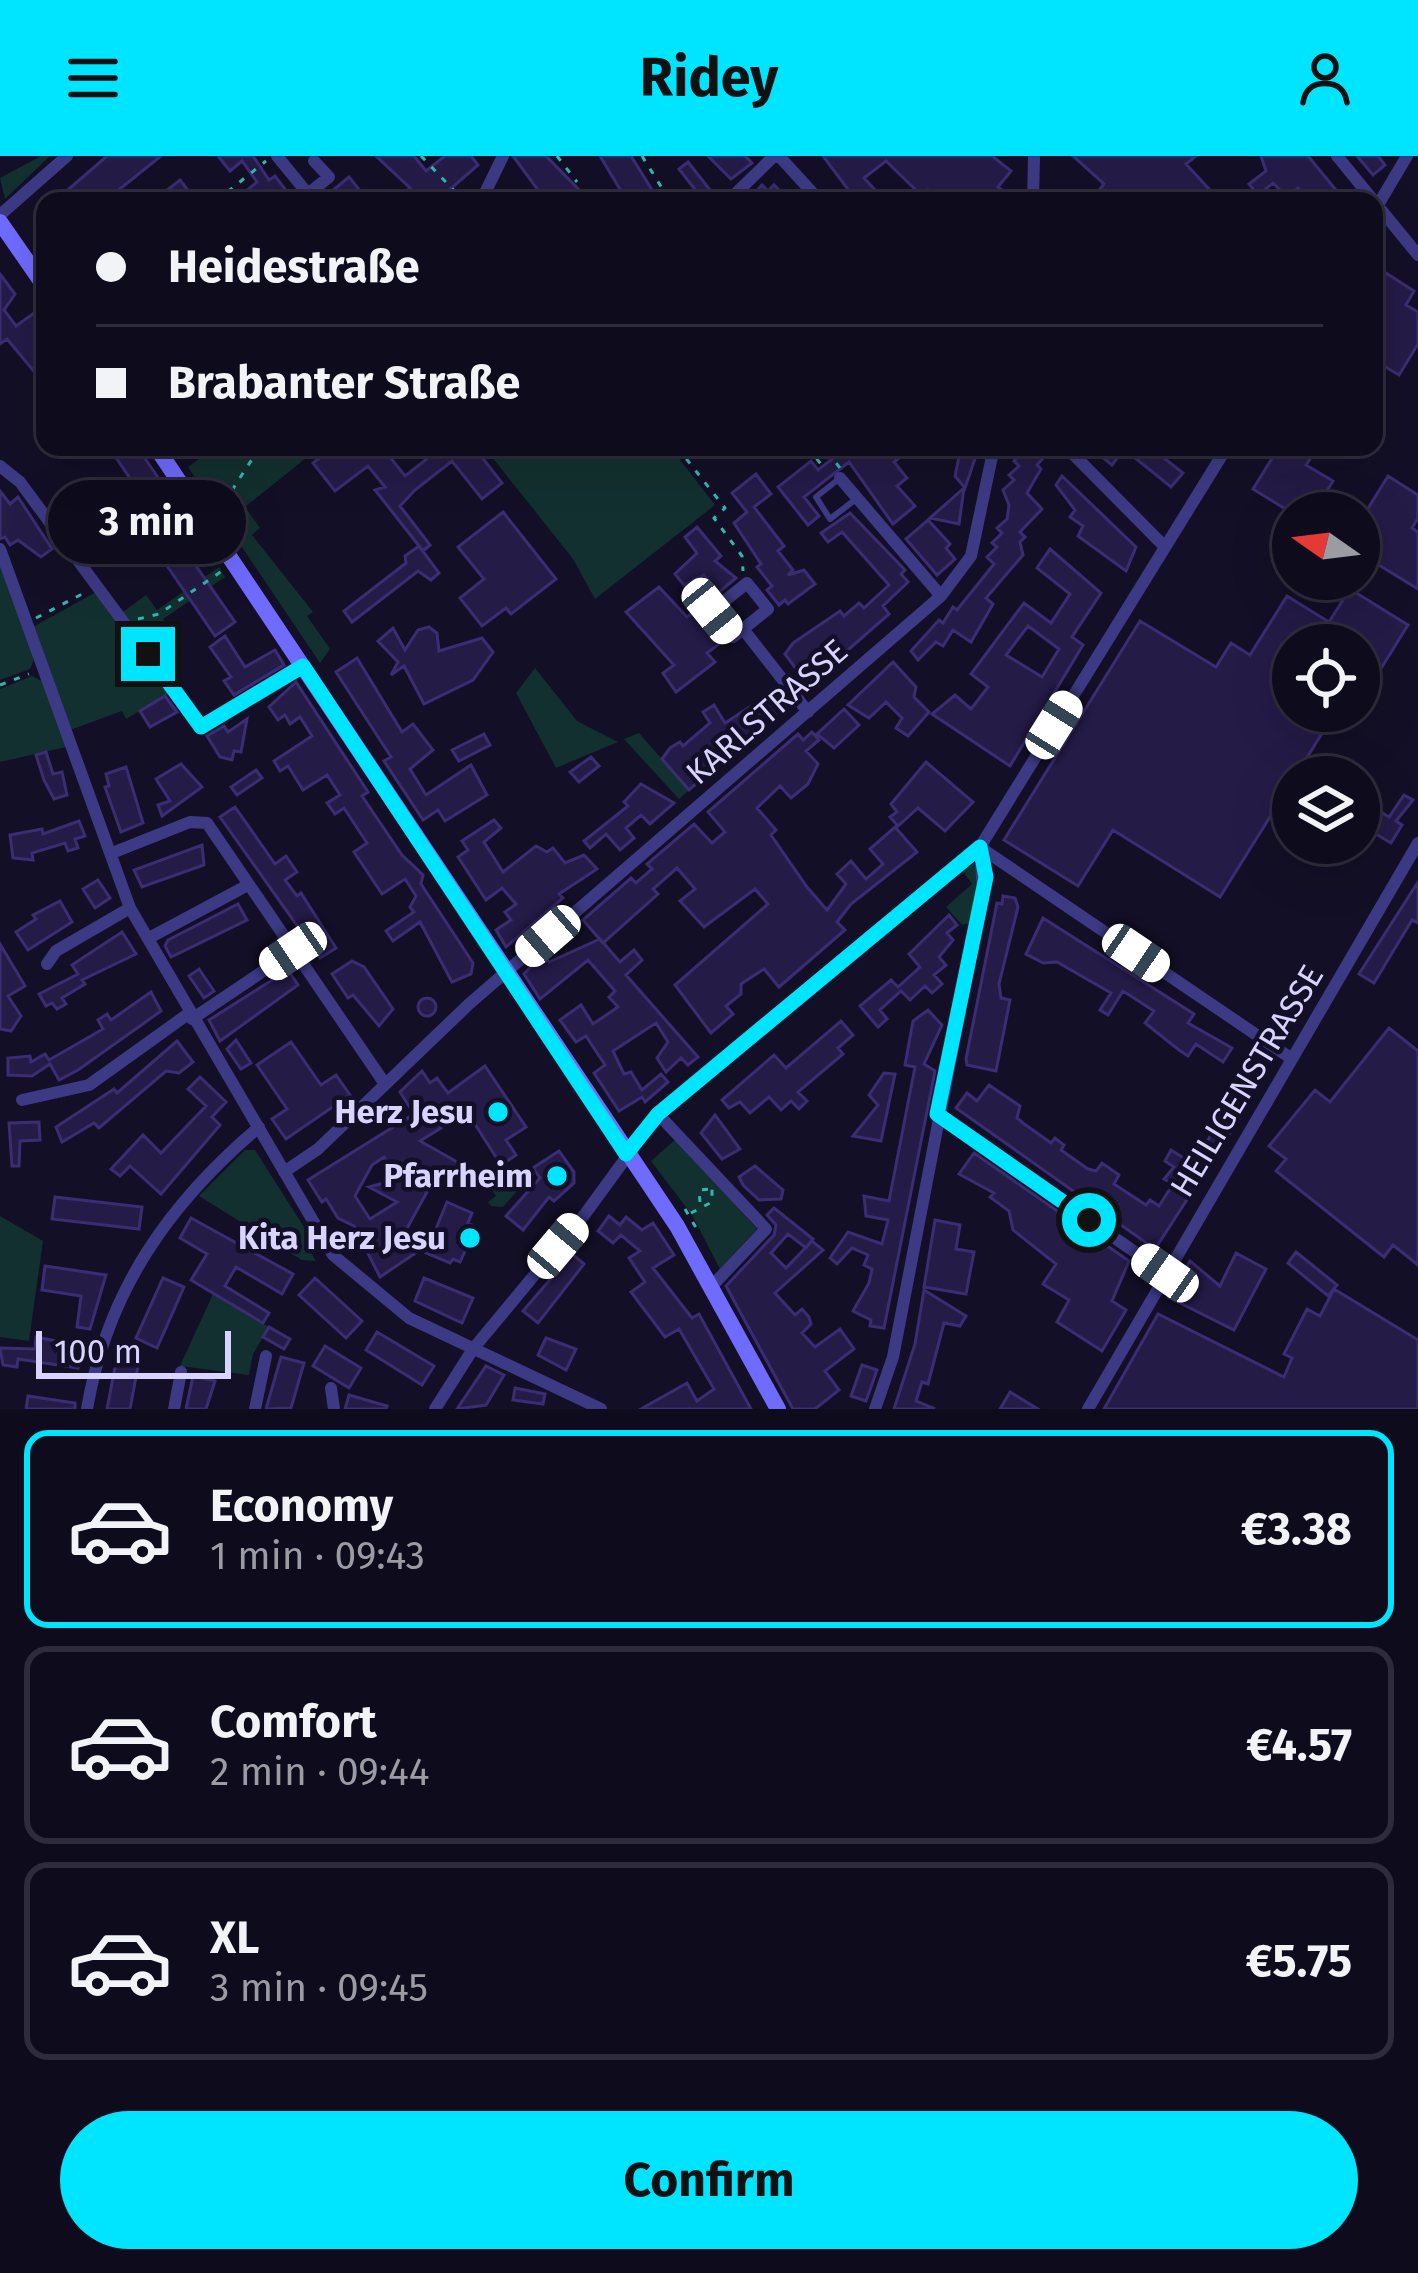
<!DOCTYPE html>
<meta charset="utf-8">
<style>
:root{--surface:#0e0b1c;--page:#171425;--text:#f1f3f6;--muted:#9b9ba3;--line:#2e2b3b;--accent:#00e5ff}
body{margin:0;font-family:"Fira Sans",sans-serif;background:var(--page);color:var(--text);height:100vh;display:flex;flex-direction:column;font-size:45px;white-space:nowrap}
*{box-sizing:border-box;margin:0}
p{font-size:39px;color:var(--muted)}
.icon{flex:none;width:66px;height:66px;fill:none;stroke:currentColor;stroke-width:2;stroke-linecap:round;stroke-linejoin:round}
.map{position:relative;height:1253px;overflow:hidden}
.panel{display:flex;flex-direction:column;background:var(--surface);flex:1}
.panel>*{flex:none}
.top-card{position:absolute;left:36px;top:36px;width:1347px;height:264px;border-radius:24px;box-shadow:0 12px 48px #0002,0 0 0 3px var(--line);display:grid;align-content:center;height:264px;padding:0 60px;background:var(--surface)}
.needle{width:78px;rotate:284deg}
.controls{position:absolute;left:1272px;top:336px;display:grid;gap:24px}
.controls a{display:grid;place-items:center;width:108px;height:108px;border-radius:50%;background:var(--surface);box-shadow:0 12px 48px #0002,0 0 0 3px var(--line);font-size:60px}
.scale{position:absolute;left:36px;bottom:30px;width:195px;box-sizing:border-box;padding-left:12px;border:6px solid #d9d4ff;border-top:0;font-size:33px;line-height:42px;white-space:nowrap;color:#d9d4ff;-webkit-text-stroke:9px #130f26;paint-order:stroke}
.end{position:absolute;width:54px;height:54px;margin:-27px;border:15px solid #00e5ff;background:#111;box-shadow:0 0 0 6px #111}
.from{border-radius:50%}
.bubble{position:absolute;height:84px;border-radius:42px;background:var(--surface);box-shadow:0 12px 48px #0002,0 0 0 3px var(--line);font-size:39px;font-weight:700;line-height:84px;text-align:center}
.car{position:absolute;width:36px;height:72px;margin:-36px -18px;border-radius:15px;box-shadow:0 0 9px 3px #0007;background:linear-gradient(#fff 24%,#345 0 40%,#fff 0 76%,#345 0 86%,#fff 0)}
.top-card b{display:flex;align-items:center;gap:42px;height:114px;font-size:45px}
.top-card b+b{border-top:3px solid var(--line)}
.top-card i{width:30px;height:30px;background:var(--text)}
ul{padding:21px 0 0;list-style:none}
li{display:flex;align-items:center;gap:36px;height:198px;margin:0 24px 18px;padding:0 36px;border:6px solid var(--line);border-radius:24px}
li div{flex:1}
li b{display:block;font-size:45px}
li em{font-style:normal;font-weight:700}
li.active{border-color:var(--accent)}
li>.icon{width:108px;height:108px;stroke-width:1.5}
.button{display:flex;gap:24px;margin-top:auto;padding:24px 60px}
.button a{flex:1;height:138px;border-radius:72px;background:var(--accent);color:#111;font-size:48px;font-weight:700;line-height:138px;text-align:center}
header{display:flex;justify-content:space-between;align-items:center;height:156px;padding:0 60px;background:var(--accent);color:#111;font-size:54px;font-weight:700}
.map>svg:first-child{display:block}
.green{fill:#12302f}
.building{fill:#241b47;stroke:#3b2d73;stroke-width:3;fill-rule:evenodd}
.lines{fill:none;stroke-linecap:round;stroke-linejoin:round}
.path{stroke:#2fb8b0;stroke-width:3;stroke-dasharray:6 9;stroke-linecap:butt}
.lane{stroke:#3d3a85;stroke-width:6}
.street{stroke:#3d3a85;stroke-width:12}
.secondary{stroke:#6f6bff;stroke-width:16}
.route{stroke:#00e5ff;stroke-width:15}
.poi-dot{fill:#00e5ff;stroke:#130f26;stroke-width:4.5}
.labels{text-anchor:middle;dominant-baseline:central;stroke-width:9;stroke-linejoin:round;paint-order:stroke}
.street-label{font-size:33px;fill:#d9d4ff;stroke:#130f26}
.poi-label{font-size:33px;font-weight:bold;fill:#d9d4ff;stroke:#130f26;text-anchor:end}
</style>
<header><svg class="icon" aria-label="menu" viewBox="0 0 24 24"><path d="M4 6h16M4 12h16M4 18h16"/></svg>Ridey<svg class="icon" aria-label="person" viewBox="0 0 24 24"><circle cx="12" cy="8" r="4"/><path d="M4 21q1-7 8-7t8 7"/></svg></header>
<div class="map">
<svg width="1418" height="1253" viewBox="0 0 1418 1253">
<rect width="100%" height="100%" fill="#130f26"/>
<path class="green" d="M41,0H50L5,43L0,22Z
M215,291H320L245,351L260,372L252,379L313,456L307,460L330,493L320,507L188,311Z
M484,291H670L715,349L595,443L573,403Z
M0,407L34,503L30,513L0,524Z
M219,411L225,421L163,463L173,479L151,494L123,456L146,439L157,454Z
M96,436L170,537L126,563L122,555L70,574L33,471Z
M535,512L577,565L618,586L556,612L516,537Z
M32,520L42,525L66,591L0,606V533Z
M639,577L689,634L679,643L624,583Z
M976,706L980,721L972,766L962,769L946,751L972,728L962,714Z
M676,983L757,1073L720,1113L692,1059L651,1005Z
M245,994H255L316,1090L310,1095L316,1105L302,1104L199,1040Z
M512,1019L523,1028L503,1051L491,1050L488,1046L496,1040L492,1034Z
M0,1060L43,1085L29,1185L0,1181Z
M213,1138L269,1171L253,1198L249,1219L180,1210Z"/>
<path class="building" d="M107,0H161L105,45H55Z
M218,0H253L269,24L275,20L288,37L279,45H234L257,26L242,5L230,15Z
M376,0H414L426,15L445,0H471L478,9L448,35L456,45H411L404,37L410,32Z
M513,0H546L590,45H546Z
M600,0H631L659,45H627Z
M708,0H745L752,7L731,23Z
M823,0H992L1011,15L998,31L1006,37L999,45H962L950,35L941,45L928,34L922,40L886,5L864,22L877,36L868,45H848L853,40Z
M1073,0H1196L1186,8L1220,45H1091L1104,28Z
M1261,0H1308L1345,45H1309L1298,32L1287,41L1273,27L1258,39L1249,28L1266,15Z
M1357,0H1378L1385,9L1373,19Z
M688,6L718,44V45H704L679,13Z
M349,21L357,31L368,45H338L331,36Z
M180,24L187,33L171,45H153Z
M762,29L768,35L774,29L789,45H758L754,38Z
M1386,117L1414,135L1406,149L1418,156V188L1399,219L1374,204V137Z
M0,118L15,138L4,154L16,170L34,157L45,171V213L37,219L7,183L0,188Z
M127,291H137L168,336L152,347L235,466L215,480L122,344L137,333L115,300Z
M334,291H382L405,320L442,291H474L502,327L482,343L452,305L415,334L400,350L430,389L423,395L375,334L385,331L368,310L335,335L313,307Z
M835,291H913L894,306L907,322L897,330L915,350L893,368L849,306L804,341L819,360L808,369L778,331L811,305L818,314L840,297Z
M961,291H979L965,332L955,320Z
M1028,291H1039L1046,299L1037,309L1041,313L1027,337L1042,353L1020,376L1025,381L1020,386L1023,399L986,442L993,448L971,486L953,474L943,490L936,486L918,504L911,495L939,464L943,467L953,451L957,454L994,408L987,401L997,391L992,387L1002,377L997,372L1007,363L1009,349L1003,334L1014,324L1009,319L1019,310L1014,305Z
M1090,291H1150L1183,317L1171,331L1124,293L1112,309Z
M1279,291H1318L1306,309L1333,325L1313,357H1292L1253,333Z
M756,318L771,338L754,351L784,390L778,395L793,414L788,419L804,414L815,428L788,448L785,444L779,449L767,434L772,430L757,411L761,408L734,367L747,356L732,337Z
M1062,320L1136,391L1126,415L1078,380L1083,370L1070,361L1075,354L1056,329Z
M1388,320L1418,339V362L1412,372L1418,376V433L1359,397V367Z
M964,332L959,368L930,362Z
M0,335L10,348L18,341L52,393L41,401L18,384L10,389L5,381L0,383Z
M503,356L556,423L511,458L506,452L482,470L460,442L484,423L458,391Z
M850,357L905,414L901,418L908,426L883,450L889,458L808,529L785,498L793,487L840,455L844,460L859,447L864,452L889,429L842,376L828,386L821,377Z
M928,364L950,388L946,392L955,403L937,419L906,383Z
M697,371L721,400L715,405L736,422L718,437L704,419L684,429L675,418L697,397L685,381Z
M419,390L439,417L431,424L418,415L352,466L344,455L406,407L405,400Z
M1050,393L1101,437L1072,481L1083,489L1010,610L932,558L955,539L971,553L988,531L971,518L1024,447L1051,467L1070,438L1037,412ZM1028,470L1059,493L1042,521L1006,499Z
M659,431L687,461L700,451L723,485L707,497L715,506L676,536L663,517L674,509L626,456Z
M1350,433L1408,469L1372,527L1359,519V489H1293V555H1336L1220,741L1113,674L1078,730L1004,684L1140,465L1216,511L1231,487L1250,499L1287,440L1329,466Z
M429,471L437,477L439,495L482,482L493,496L473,524L424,548L404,510L391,519L398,506L378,485L393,472L405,494L418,474Z
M225,480L245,511L275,494L284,509L234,539L224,525L231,521L210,491Z
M357,502L402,576L413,568L433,594L410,613L426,639L471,609L487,639L445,665L438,654L423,664L384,605L391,601L336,516Z
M893,506L916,531L914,541L929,556L908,580L896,572L902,562L886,546L869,562L848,549Z
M296,526L368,636L362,640L402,699L423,719L421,728L473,807L471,818L452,826L420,766L393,785L386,775L414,756L410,751L416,740L405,723L382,738L354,696L367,687L344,652L335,658L327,647L340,639L327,619L303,634L288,610L280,615L274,605L312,580L300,561L290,568L285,559L278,564L269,551Z
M165,540L177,556L150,571L140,555Z
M762,543L775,558L689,634L662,603L670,592L680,586L683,590L710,567L703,556L714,549L725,567Z
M844,553L859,569L834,592L817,578Z
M247,563L241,596L234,595L232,604L220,601L207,580L224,570L228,576Z
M812,576L819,584L806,595L818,608L808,628L791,642L780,630L757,652L776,674L771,679L807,731L827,754L846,728L837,718L851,705L866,723L883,708L870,693L895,671L917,696L851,748L837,766L845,774L779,831L764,813L741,828V838L726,850L733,858L711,877L675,829L768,748L755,733L704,771L680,745L695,733L677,712L653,733L658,738L603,787L583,764L631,722L636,727L652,713L647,708L694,668L712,687L725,676L708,656L798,578L803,584Z
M484,578L490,589L459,605L452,594Z
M46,596L53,618L62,616L67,639L54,643L44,624L36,599Z
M591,601L599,610L579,626L570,616Z
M926,606L973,646L945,675L918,652L898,670L890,661L897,656L891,648Z
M181,608L202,631L162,660L158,649L170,645L156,623Z
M126,611L143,667L121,676L105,631L109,630L106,618Z
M256,614L262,622L237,639L231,631Z
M641,628L674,647L650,668L641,659L626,672L634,682L620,694L606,678L590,692L584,685L628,650L624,646Z
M1404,639L1413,644L1396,665L1402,669L1391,687L1359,668V643L1389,661Z
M235,651L275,708L286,700L297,716L285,724L297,740L301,737L336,792L320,802L220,661Z
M494,664L501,672L484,686L503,716L536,690L547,696L553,692L565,707L584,699L597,713L559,738L563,742L506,791L496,774L511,764L505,756L516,748L502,732L486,744L458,701L468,694L462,685Z
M79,665L85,680L75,683L78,692L68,695L65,687L32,697L33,704L13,702L10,679L42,673L43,678Z
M202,689L204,709L142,731L134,714Z
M98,724L110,742L95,752L83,733Z
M1418,726V767L1412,764L1374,827L1359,818Z
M1003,740L1015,742L1018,751L999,828L1001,842L1010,844L996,915L967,909L966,903L997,747L1002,748Z
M60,745L72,766L28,794L16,776L36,763L33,759Z
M238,748L247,764L171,801L165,790L168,784Z
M949,759L957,769L947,777L953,784L939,801L946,809L934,819L942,828L932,837L925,830L910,844L901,835L880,854L887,863L878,871L860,850L891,824L898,831L920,811L909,798Z
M1043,762L1194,858L1188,867L1232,892L1223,906L1196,888L1188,900L1179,894L1145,867L1154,855L1123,835L1108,859L1100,854L1111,837L1057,806L1043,807L1026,798Z
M122,776L136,798L82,824L85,828L62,842L66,848L57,853L52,847L46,850L39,838L78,818L72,809Z
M600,783L620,806L634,794L642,804L626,819L698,901L688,909L681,902L666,916L657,902L668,886L656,867L613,895L624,918L631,916L642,934L661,918L668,926L645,946L642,941L619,955L594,917L605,909L586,880L576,886L560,864L581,849L593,868L618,851L609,841L615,835L588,804L540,843L524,818L542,799L549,806Z
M0,788L25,830L8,840L21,860L11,875L0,873Z
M352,805L364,811L393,853L379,870L353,839L348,842L332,818Z
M199,813L214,835L204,842L189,820Z
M288,814L298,829L220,885L209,864Z
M151,836L161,855L78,914L59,924L50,908L32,920L8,919V902L30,900L31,906L45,898L49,904L103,873L98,864L107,858L111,864Z
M418 851a9 9 0 1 1 18 0a9 9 0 1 1-18 0Z
M928,854L942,869L924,908L935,915L884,1172L870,1170L871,1164L853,1155L869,1127L872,1113L864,1109L868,1099L852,1092L837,1108L830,1102L848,1076L882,1088L888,1064L866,1060L864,1040L889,1045L915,911L905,909L913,865Z
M841,865L853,879L838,892L843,898L798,936L807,945L799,953L791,945L781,954L769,941L750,957L740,946L729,952L722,944L774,899L786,912Z
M1389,872L1418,895V1109L1393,1089L1384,1101L1276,1015L1286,1003L1269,990L1315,934L1330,946Z
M236,884L251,907L241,913L227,893Z
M177,885L193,906L179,917L166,915L99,972L94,967L62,986L56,971L114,933L117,937Z
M291,886L321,929L336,919L350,939L286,983L272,963L287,953L257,909Z
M485,910L526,971L506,984L516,999L501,1009L464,951L437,966L441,972L420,985L459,1007L452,1020L438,1016L400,1085L420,1094L380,1121L354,1070L338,1062L326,1043L322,1046L308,1024L414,958L400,936L422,915L430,927L437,922L448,937ZM384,1001L398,1023L369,1031L397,1046L370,1063L355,1040L372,1009Z
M884,917L895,918L881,985L853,980L878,949L869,939Z
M200,921L226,946L212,961L220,969L161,1038L130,1010L120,1020L111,1013L143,979L161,997L206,950L188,933Z
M989,929L1020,950L1017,962L1023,967L1051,987L1055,982L1064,989L1061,994L1088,1013L1096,1015L1102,1007L1119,1019L1114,1028L1146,1049L1150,1044L1159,1050L1173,1028L1164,1023L1174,1011L1165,1005L1171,994L1187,1004L1193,994L1200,998L1218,966L1213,963L1220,951L1239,963L1155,1093L956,952L967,937L977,945Z
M715,959L740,993L722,1003L701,977Z
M39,966L40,984L20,985L19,1010H12L9,967Z
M559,995L574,1016V1027L554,1045L549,1041L523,1074L506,1060L540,1022L533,1012Z
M974,997L1129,1105L1112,1145L1126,1154L1102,1195L1057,1166L1069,1144L1043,1128L1056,1108L1013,1074L1009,1055L990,1041L994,1037L959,1018Z
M755,1010L783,1034L781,1043L759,1044L743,1029L739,1021Z
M55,1041L142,1051L139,1073L52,1063Z
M447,1046L472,1057L468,1067L476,1071L460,1106L453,1103L450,1107L426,1097Z
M774,1052L813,1083L806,1092L788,1078L771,1097L786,1112L812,1085L823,1094L775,1137L795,1159L802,1153L809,1161L811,1168L802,1177L815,1191L840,1173L854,1193L825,1215L839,1234L815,1253H793L726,1130L774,1079L776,1069L767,1059Z
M609,1060L620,1069L626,1061L642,1074L653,1067L674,1099L653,1112L692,1162L699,1158L751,1253H641L687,1227L697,1245L714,1233L679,1173L665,1181L631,1136L645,1126L629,1102L640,1095L621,1079L613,1087L598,1075Z
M191,1062L293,1118L282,1138L236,1111L225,1130L269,1157L263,1167L191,1124L207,1098L180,1082Z
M935,1064L960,1069L956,1093L974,1096L966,1138L924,1131Z
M1296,1096L1337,1129L1328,1140L1288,1107Z
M1236,1097L1266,1113L1234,1174L1168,1141L1190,1105L1220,1130Z
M572,1098L584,1108L538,1167L523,1155Z
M45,1110L106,1119L90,1173L77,1171L81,1140L42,1134Z
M163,1122L184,1131L157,1192L136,1182Z
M315,1122L362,1165L346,1182L299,1139Z
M424,1122L473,1142L462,1167L415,1145Z
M1334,1133L1418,1184V1253H1104L1158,1158L1284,1221L1292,1202L1284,1198L1307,1153L1320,1160Z
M924,1134L966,1160L960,1170L944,1167L928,1228L922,1226L916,1245L935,1253H894L915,1188Z
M269,1171L290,1183L284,1193L263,1181Z
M377,1176L434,1210L422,1229L366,1194Z
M36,1181L81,1190L78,1212L18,1203L17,1211L3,1209L0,1192L35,1193Z
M546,1182L576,1193L566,1214L538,1199Z
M325,1190L361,1212L349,1232L313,1210Z
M117,1201L139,1205L130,1253H107Z
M281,1201L304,1207L291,1252L266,1253Z
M862,1209L877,1214L866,1245L851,1240Z
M486,1210L504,1219L486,1249L457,1253Z
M193,1220L215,1225L206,1253H186Z
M515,1232L545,1238L543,1248L513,1244Z
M1010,1236L1038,1253H1000Z
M349,1239L387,1250L386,1253H345Z
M28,1240L75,1247V1253H26Z"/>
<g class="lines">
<path class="path" d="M421,0L464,45
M557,0L577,26
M642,0L670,45
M216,45L266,5
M677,291L725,352L714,362L742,400L743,415
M807,291L821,308L830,299L840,312
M225,364L234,331L260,291
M36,462L86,436
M138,463L159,458L222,415
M0,529L29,518
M700,1046L699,1034L712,1033
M685,1053L698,1075
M691,1057L712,1046V1033"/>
<path class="lane" d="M840,322L816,341L830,363L856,343"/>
<path class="street" d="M277,0L308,38L329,21L314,5
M779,0L820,45
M1337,0L1418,99
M481,45L503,0
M728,45L774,0
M1033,45L1034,0
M1375,54L1407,0
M0,59L67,0
M1066,291L1165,391
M0,310L20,326L201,571L303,510
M840,322L941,440
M0,393L130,752L333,1099L409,1162L601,1253
M747,427L768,453L733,481L712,455Z
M743,473L808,556
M981,692L1292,903
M112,697L190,666L207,667L385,928
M149,782L248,729
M47,808L56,795L130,752
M192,863L293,795
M22,944L89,929L188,858
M658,958L766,1073L711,1131
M937,958L1165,1117
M284,1016L318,993L469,848L941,440L971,400L994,291
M331,1232L334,1253
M87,1253C107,1135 169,1047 259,971
M174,1253L181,1216
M255,1253L266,1200
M435,1253L473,1193L585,1058L658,958L980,691L1227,291
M875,1253L893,1201L983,735L980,691
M1088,1253L1418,687"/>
<path class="secondary" d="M0,66L45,131
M156,291L677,1070L778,1253"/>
</g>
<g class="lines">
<path class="route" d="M148,498L201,571L303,510L626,998L658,958L980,691L986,721L937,958L1089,1064"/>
</g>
<g class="poi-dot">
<circle cx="498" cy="956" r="12"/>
<circle cx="557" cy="1020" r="12"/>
<circle cx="470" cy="1082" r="12"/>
</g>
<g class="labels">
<g class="street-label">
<text transform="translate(767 556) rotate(-41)">KARLSTRASSE</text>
<text transform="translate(1247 925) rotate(-59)">HEILIGENSTRASSE</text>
</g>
<g class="poi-label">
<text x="474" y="956">Herz Jesu</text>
<text x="533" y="1020">Pfarrheim</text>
<text x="446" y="1082">Kita Herz Jesu</text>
</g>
</g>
</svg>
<div class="controls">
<a><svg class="needle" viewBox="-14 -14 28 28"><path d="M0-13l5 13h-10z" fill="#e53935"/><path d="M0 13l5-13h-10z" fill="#9b9ba3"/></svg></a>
<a><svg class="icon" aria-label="locate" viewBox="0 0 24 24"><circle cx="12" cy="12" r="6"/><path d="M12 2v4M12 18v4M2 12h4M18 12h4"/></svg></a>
<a><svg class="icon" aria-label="layers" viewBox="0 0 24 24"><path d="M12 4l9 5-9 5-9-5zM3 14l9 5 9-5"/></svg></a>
</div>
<div class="scale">100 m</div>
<i class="end from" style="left:1089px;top:1064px"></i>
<i class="end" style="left:148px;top:498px"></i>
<div class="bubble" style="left:48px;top:324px;width:198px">3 min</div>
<i class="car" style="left:712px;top:455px;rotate:141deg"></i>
<i class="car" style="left:1054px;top:569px;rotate:32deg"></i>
<i class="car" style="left:548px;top:780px;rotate:229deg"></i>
<i class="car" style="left:293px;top:795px;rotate:236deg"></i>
<i class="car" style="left:1136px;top:797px;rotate:124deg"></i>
<i class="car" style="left:558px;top:1090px;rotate:40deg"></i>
<i class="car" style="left:1165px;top:1117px;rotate:305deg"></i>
<div class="top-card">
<b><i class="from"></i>Heidestraße</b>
<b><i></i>Brabanter Straße</b>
</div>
</div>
<section class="panel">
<ul>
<li class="active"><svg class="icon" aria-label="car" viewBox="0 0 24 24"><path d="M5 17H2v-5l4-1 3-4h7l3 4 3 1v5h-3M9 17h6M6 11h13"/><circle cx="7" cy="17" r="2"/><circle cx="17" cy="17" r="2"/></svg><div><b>Economy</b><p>1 min · 09:43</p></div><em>€3.38</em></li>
<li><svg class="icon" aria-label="car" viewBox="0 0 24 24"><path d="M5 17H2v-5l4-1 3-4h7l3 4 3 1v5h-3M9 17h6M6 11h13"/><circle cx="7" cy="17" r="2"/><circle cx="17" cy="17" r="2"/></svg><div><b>Comfort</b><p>2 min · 09:44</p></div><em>€4.57</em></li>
<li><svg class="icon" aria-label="car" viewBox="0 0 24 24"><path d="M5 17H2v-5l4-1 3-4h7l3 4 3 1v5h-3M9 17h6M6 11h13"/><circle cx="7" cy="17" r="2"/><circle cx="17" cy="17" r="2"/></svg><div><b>XL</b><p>3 min · 09:45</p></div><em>€5.75</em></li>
</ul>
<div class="button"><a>Confirm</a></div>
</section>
